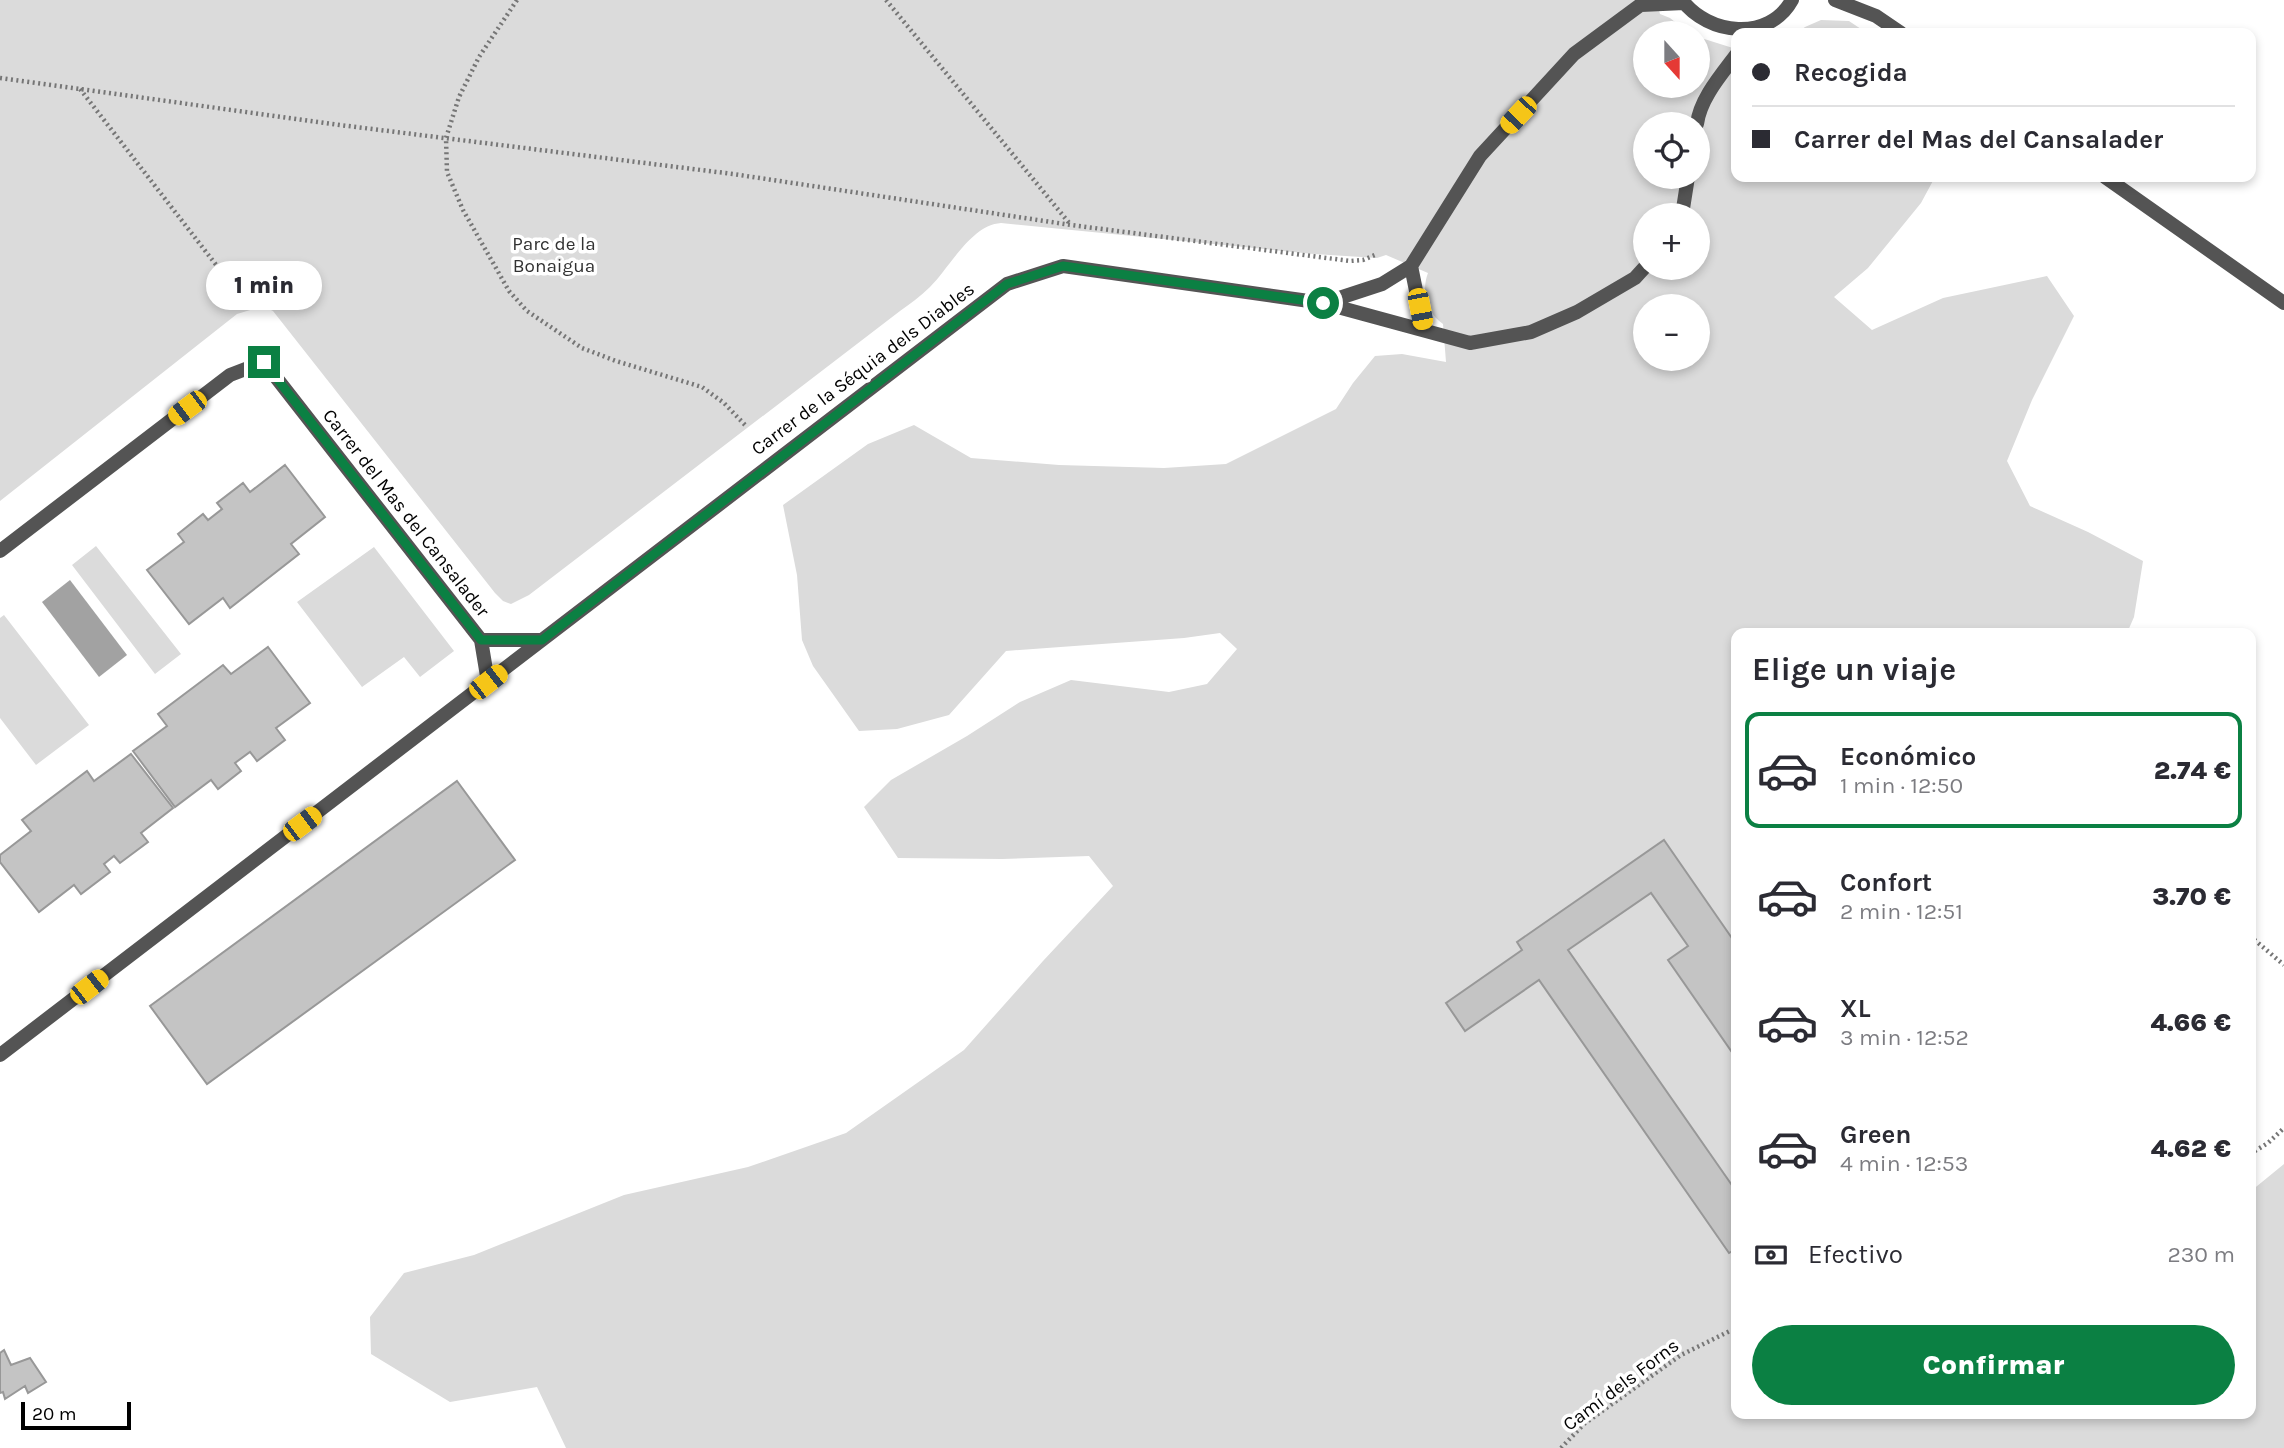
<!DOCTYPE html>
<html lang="es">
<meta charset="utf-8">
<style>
:root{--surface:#fff;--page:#f2f2f3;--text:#2b2b33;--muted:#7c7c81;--line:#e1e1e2;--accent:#0b8043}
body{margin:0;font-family:Karla,sans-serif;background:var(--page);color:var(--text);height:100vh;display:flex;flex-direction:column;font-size:26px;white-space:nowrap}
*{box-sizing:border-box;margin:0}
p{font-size:23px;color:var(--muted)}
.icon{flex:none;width:38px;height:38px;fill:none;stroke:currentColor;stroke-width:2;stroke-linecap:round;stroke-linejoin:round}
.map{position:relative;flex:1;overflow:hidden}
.panel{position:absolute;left:1731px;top:628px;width:525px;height:791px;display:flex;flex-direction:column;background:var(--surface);border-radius:14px;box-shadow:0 4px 10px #0003}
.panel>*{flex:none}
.hud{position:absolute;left:1731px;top:28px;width:525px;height:154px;border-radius:14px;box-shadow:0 4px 10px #0003;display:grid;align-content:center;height:154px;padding:0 21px;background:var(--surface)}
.needle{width:46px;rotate:159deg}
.fabs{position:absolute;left:1633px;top:21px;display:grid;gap:14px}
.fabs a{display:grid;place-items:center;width:77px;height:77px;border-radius:50%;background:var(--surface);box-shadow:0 4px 10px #0003;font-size:35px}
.scale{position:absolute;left:21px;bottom:18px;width:110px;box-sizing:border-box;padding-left:7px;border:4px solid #000;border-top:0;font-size:19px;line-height:24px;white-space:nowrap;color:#000;-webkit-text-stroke:5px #fff;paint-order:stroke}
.end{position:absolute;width:32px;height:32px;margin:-16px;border:9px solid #0b8043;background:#fff;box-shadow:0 0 0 4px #fff}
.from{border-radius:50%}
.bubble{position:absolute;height:49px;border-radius:24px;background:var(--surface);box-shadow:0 4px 10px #0003;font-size:23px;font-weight:800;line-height:49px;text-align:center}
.car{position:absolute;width:21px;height:42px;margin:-21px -10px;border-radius:9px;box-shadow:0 0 5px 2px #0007;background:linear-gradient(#f5c518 24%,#345 0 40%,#f5c518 0 76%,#345 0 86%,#f5c518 0)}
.hud b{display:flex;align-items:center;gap:24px;height:66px;font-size:26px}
.hud b+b{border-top:2px solid var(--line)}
.hud i{width:18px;height:18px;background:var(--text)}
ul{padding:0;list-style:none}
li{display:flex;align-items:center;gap:21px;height:116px;margin:0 14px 10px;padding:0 7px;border:4px solid transparent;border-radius:14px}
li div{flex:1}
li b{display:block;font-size:26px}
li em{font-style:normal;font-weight:800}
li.selected{border-color:var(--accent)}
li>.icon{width:63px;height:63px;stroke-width:1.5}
h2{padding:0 21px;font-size:32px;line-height:84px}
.pay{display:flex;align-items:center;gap:18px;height:77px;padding:0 21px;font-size:26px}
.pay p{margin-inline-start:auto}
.cta{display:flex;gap:14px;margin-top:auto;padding:14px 21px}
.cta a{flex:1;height:80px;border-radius:42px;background:var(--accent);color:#fff;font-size:28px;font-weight:800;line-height:80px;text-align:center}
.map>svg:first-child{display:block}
.green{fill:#dbdbdb;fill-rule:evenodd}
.water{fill:#a2a2a2}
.building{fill:#c4c4c4;stroke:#989898;stroke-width:2}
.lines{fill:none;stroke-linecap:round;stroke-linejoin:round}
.path{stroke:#767676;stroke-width:4.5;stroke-dasharray:2 3.5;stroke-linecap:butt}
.street{stroke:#545454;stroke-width:14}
.route{stroke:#0b8043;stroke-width:9}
.labels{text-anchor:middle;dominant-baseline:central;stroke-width:7;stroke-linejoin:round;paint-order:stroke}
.park-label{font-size:19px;fill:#323232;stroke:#fff}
.street-label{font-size:19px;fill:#000;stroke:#fff}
</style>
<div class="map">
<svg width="2284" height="1448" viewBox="0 0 2284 1448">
<rect width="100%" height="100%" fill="#fff"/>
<path class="green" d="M0,0H1656L1660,14L1670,18L1689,33H1645V86H1698V37L1736,49V177H1935L1921,203L1868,268L1834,297L1872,330L1943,298L2047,276L2074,316L2032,400L2007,461L2030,506L2088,532L2143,561L2134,617L2127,633L1736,634V1414H2250L2251,1191L2284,1164V1448H566L537,1387L450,1402L371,1354L370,1317L404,1273L474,1255L624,1195L748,1167L846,1133L964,1050L1043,961L1113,886L1089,856L1002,859L898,858L864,807L891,780L967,736L1020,702L1071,680L1169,692L1207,684L1237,649L1220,633L1184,638L1006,651L949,715L897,729L859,731L813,666L802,640L797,575L783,505L868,444L914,425L971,458L1059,465L1164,468L1226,464L1336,409L1353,383L1375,356L1402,354L1446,362L1443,324C1427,314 1421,290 1428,273L1386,255L1377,258L1314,254L1001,223C971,225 950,267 930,287C921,296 910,304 900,311L529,595L511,604L503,601L495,593L273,311L263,306L237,314L0,501ZM1645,124H1698V177H1645ZM1645,215H1698V268H1645ZM1645,306H1698V359H1645Z
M1821,20L1849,21L1867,33H1797L1805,27Z
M96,546L181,654L155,674L72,565Z
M374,547L454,651L420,677L404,657L362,687L297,602Z
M4,615L89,725L36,765L0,718V618Z"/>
<path class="water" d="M70,580L127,655L99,677L42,602Z"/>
<path class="building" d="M285,465L325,517L291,544L299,554L230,608L223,598L189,624L147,570L184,542L178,534L203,514L208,520L222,509L217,503L243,483L250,492Z
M268,647L310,703L276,728L285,740L257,761L250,752L235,763L241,771L218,789L211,780L175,807L133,751L167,726L158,714L223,665L231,674Z
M131,754L173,808L141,833L148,842L120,863L114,856L104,864L110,872L81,894L74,885L39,912L0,862V855L31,831L22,820L87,771L94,781Z
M457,781L515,860L207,1084L150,1006Z
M1664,840L1736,944V1058L1668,960L1688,946L1651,893L1568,950L1736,1191V1249L1729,1253L1539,980L1465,1031L1446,1003L1522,950L1517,942Z
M4,1350L11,1365L30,1358L46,1382L28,1393L25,1386L5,1399L3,1392L0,1393V1353Z"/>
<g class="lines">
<path class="path" d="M517,0L479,57L459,97L446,138L447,172L463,210L509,291L527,311L582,348L616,361L702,387L724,403L747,427
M886,0L1070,224
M0,78L340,125L733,174L1071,225L1350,261L1363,260L1375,255
M80,89L251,310
M2250,936L2284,965
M2250,1154L2268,1143L2284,1128
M1561,1448L1584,1424L1681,1355L1736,1328"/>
<path class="street" d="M1682,0C1708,35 1769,42 1792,0
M1835,0L1876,16L1901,33
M1641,5L1684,3
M1697,124C1700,99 1721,75 1736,55
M2105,177L2284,303
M1682,215L1688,177
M1324,303L1382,284L1411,266
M1424,330L1411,266L1480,156L1574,54L1647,0
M0,551L230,375L264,362L481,640H542
M481,640L488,682
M0,1055L1007,284L1063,266L1323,303L1470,343L1531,332L1577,312L1635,278L1645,267"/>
</g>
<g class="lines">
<path class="route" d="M264,362L481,640H542L1007,284L1063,266L1323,303"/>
</g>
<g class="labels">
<g class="park-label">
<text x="554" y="244">Parc de la<tspan x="554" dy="22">Bonaigua</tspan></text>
</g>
<g class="street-label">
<text transform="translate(863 369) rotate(-37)">Carrer de la Séquia dels Diables</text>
<text transform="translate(406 513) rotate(52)">Carrer del Mas del Cansalader</text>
<text transform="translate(1621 1385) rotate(-37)">Camí dels Forns</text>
</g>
</g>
</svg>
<div class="fabs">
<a><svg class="needle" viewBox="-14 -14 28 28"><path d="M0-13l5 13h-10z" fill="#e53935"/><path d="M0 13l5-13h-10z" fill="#7c7c81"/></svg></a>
<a><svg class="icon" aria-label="locate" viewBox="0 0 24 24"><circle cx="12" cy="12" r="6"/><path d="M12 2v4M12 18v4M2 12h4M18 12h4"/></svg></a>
<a>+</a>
<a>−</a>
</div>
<div class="scale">20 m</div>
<i class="end from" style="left:1323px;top:303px"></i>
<i class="end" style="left:264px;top:362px"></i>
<div class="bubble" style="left:206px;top:261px;width:116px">1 min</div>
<i class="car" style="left:1518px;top:115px;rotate:223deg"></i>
<i class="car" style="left:1420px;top:309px;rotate:169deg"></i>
<i class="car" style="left:187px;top:408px;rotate:233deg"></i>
<i class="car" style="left:488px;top:682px;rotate:52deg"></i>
<i class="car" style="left:302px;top:824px;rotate:53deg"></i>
<i class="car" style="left:89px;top:987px;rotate:52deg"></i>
<div class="hud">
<b><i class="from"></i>Recogida</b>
<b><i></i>Carrer del Mas del Cansalader</b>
</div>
<section class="panel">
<h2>Elige un viaje</h2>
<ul>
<li class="selected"><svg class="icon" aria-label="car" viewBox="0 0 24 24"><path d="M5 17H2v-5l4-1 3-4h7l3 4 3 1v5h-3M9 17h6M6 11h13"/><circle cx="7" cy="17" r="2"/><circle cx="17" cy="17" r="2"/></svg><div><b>Económico</b><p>1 min · 12:50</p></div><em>2.74 €</em></li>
<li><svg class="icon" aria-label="car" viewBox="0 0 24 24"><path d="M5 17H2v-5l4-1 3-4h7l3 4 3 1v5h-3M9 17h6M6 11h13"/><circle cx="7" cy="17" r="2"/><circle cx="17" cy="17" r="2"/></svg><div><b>Confort</b><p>2 min · 12:51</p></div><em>3.70 €</em></li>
<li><svg class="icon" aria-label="car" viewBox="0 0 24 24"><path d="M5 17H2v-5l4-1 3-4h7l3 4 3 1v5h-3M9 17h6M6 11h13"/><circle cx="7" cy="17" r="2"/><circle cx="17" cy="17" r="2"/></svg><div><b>XL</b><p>3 min · 12:52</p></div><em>4.66 €</em></li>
<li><svg class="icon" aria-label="car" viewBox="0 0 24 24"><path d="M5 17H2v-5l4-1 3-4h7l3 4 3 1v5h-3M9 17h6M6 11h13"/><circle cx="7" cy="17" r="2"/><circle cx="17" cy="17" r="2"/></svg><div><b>Green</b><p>4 min · 12:53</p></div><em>4.62 €</em></li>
</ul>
<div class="pay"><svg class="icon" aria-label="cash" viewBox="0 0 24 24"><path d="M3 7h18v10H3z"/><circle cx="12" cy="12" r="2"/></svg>Efectivo<p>230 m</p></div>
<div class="cta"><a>Confirmar</a></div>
</section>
</div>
